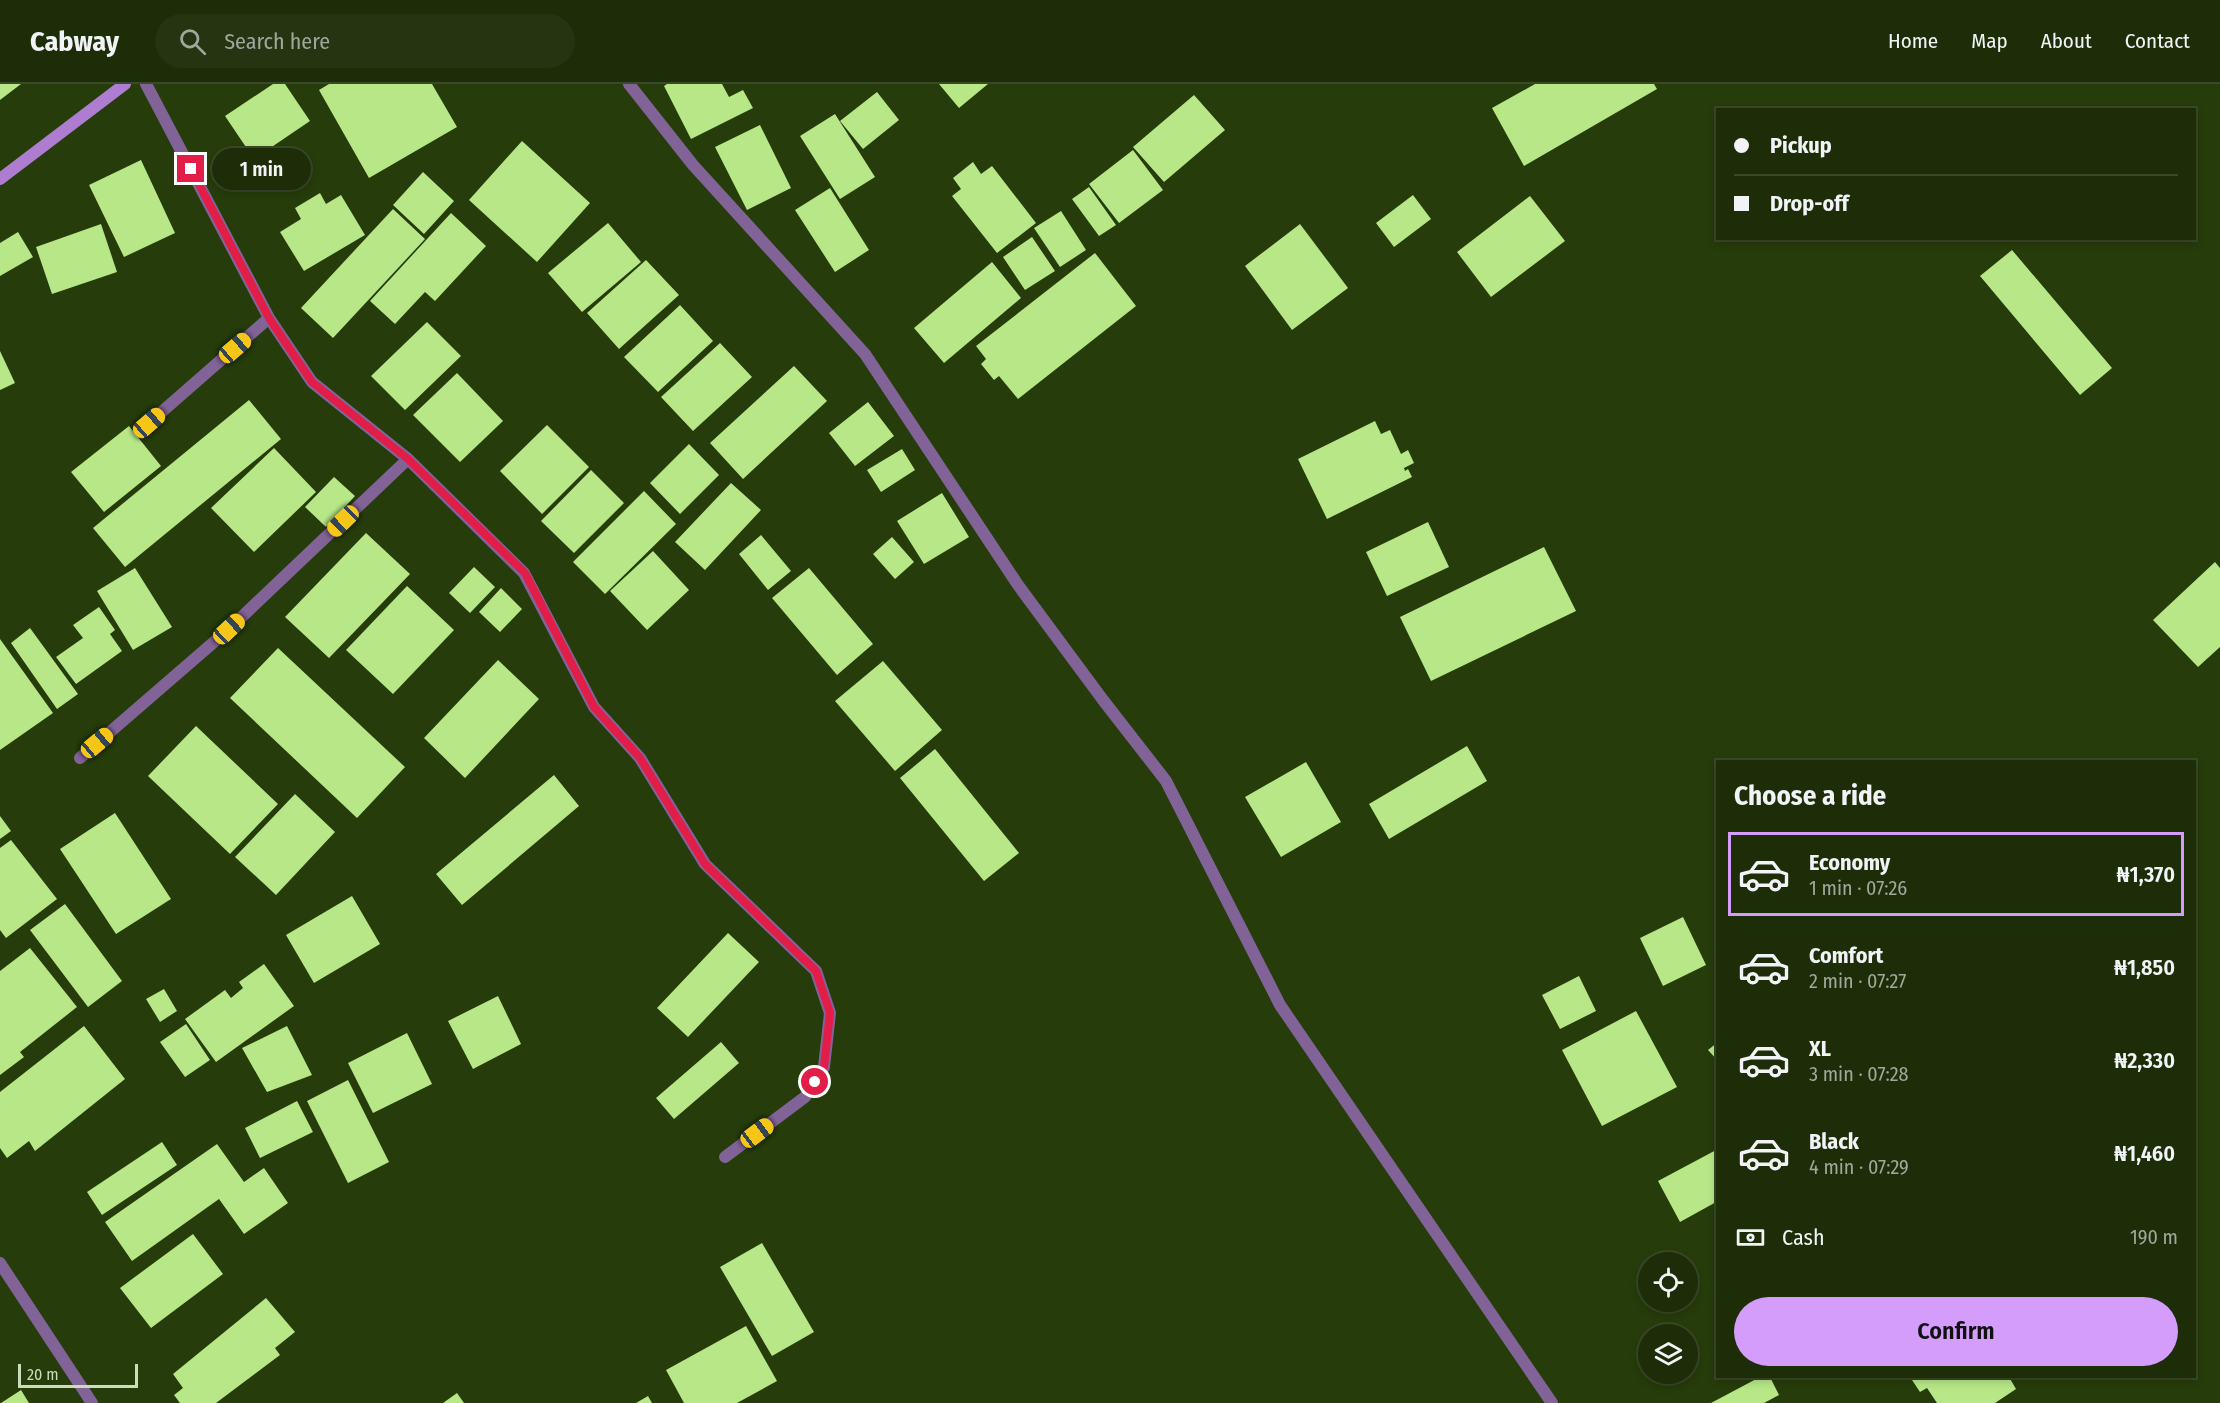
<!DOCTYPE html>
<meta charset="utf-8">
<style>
:root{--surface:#1c2d08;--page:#253512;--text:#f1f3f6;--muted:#a0a89c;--line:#3a4929;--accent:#d49cfb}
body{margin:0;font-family:"Fira Sans Condensed",sans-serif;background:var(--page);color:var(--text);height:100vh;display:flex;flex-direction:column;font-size:22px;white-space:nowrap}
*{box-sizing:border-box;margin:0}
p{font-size:20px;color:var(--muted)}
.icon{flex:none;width:33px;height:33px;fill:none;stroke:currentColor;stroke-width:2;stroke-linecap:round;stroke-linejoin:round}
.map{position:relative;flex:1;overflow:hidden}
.sheet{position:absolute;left:1716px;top:676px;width:480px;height:618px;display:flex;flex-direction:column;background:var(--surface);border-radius:0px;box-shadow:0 3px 9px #0003,0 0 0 2px var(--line)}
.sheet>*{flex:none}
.hud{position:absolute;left:1716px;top:24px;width:480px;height:132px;border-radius:0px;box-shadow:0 3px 9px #0003,0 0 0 2px var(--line);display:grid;align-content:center;height:132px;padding:0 18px;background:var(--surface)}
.tools{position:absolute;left:1638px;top:1168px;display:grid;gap:12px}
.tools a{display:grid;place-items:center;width:60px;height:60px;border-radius:50%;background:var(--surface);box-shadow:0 3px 9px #0003,0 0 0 2px var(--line);font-size:30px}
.scale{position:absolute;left:18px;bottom:15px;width:120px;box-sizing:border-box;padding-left:6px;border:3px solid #cadcbb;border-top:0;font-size:16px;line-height:21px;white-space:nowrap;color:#cadcbb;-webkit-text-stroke:4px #263c0a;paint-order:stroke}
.end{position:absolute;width:27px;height:27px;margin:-14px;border:8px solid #e11d48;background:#fff;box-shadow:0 0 0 3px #fff}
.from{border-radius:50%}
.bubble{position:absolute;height:42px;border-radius:21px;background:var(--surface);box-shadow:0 3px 9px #0003,0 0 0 2px var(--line);font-size:20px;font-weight:600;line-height:42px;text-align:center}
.car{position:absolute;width:18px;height:36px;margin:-18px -9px;border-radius:8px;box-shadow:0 0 4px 2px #0007;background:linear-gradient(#f5c518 24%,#345 0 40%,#f5c518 0 76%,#345 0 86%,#f5c518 0)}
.hud b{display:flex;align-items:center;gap:21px;height:57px;font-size:22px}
.hud b+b{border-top:2px solid var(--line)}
.hud i{width:15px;height:15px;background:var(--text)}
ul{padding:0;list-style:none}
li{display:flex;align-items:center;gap:18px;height:84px;margin:0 12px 9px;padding:0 6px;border:3px solid transparent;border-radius:0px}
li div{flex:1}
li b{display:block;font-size:22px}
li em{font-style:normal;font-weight:600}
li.current{border-color:var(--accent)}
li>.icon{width:54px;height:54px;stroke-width:1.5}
h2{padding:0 18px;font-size:27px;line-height:72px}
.pay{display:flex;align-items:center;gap:15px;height:66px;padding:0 18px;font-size:22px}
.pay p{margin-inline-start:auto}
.action{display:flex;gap:12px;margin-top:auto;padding:12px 18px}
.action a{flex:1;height:69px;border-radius:36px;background:var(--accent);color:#111;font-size:24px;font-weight:600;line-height:69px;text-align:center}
header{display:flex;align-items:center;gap:36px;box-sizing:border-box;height:84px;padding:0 30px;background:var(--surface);border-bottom:2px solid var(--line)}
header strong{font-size:28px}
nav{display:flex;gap:33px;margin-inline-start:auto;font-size:21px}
.search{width:420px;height:54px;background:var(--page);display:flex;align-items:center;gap:15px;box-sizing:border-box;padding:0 21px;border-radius:33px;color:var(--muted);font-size:22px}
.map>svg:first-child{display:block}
.building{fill:#b7e787}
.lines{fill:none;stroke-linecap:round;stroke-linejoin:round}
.street{stroke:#826398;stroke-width:12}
.secondary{stroke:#ae7cd0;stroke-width:12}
.route{stroke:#e11d48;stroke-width:8}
</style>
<header>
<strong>Cabway</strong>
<div class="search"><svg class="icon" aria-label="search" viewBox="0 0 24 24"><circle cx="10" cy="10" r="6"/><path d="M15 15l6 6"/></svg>Search here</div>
<nav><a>Home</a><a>Map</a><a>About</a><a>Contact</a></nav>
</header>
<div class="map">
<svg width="2220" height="1319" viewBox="0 0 2220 1319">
<rect width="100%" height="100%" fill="#263c0a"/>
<path class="building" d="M0,0H21L0,16Z
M273,0H285L310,37L254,75L225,32Z
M329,0H432L457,43L369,94L319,6Z
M667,0H722L729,13L743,6L753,24L691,55L664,2Z
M939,0H988L959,24Z
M1535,0H1654L1657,5L1524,82L1492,24Z
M877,8L899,36L863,65L840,37Z
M1194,11L1225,46L1164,98L1133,63Z
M835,30L875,93L840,115L800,52Z
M760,41L791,104L747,126L715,63Z
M522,57L590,119L537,178L469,116Z
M1133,66L1163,106L1119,139L1089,100Z
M141,76L175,149L124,173L89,101Z
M973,78L981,90L992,82L1036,139L997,169L952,112L961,105L953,94Z
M423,88L454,117L424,150L393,121Z
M1089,103L1116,141L1099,152L1072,115Z
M830,104L869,166L835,188L795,126Z
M320,109L326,120L341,111L365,151L304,187L280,148L301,135L295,124Z
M1413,111L1431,135L1394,163L1376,139Z
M1530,112L1565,157L1491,213L1457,168Z
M393,125L425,155L333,254L301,224Z
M1061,127L1086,166L1060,183L1034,144Z
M451,129L486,162L435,217L425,208L395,240L370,217Z
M608,139L641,178L582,228L548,189Z
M101,140L117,188L52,210L36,163Z
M1300,140L1348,204L1292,246L1245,182Z
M18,148L33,173L0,192V159Z
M1032,153L1055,187L1025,206L1003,173Z
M2012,166L2112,284L2080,311L1980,192Z
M1095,169L1136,222L1018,315L999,292L994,296L981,280L986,275L976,262Z
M646,176L679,211L619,265L587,229Z
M992,178L1021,214L944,279L914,244Z
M680,221L713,257L658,308L624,273Z
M427,238L461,272L405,326L371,292Z
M720,259L752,293L693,347L661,313Z
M0,267L15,299L0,306Z
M794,282L827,317L743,395L710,359Z
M457,289L503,337L460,378L413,331Z
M249,316L281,355L125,483L93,444Z
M868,318L894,352L855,382L829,349Z
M1375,337L1381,350L1390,346L1401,370L1408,366L1414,379L1404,384L1405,387L1408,385L1412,393L1327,435L1298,375Z
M547,341L589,383L542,430L500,387Z
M129,342L161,382L104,428L71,388Z
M689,360L719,391L680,430L650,399Z
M274,364L316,408L254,468L211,424Z
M902,365L915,386L881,408L867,386Z
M591,386L624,419L574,469L541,437Z
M334,393L355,412L326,443L305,423Z
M731,399L761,426L705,486L675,458Z
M644,407L676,440L605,510L573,478Z
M942,409L969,453L924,480L897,437Z
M1428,438L1449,483L1387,512L1366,468Z
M366,449L410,490L329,574L285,533Z
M761,451L791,487L768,506L739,470Z
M892,453L914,478L895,495L873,470Z
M1544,463L1576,527L1431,597L1400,533Z
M653,467L689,506L647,546L610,507Z
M2215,478L2220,484V563L2198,583L2153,536Z
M474,483L495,503L470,529L449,509Z
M135,484L172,543L133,566L97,507Z
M809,484L873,560L837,591L772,514Z
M407,502L454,546L393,610L346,566Z
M501,504L522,525L500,548L479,528Z
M99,523L115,546L110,550L122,567L76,600L56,573L83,554L73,541Z
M30,544L78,610L57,625L11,559Z
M0,555L53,629L0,666Z
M278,564L405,683L357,734L230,614Z
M498,576L539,615L465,694L424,654Z
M883,577L942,646L895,687L835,617Z
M196,642L278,720L230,770L148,692Z
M1467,662L1487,697L1389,755L1369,720Z
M935,665L1019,769L984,797L900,694Z
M1306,678L1341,738L1281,773L1245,713Z
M554,691L579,722L462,821L436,790Z
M295,710L335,748L276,811L235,773Z
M115,729L171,815L116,850L60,765Z
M0,732L11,747L0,755Z
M11,756L57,815L6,854L0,846V764Z
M352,812L380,860L314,899L286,851Z
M65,820L122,897L88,923L30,846Z
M1683,833L1706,881L1663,902L1640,854Z
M728,849L759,878L688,953L657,924Z
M30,864L77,923L20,968L24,973L0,991V887Z
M264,880L294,922L216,978L185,935L225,906L231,914L243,904L239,898Z
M1579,892L1596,927L1560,945L1542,911Z
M164,905L177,927L160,938L146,915Z
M498,912L521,960L473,985L448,937Z
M1636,927L1677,1003L1602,1042L1562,966Z
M186,940L210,976L185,993L160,958Z
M84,942L125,995L35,1067L29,1057L7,1074L0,1064V1008Z
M287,942L312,991L267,1008L242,964Z
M407,949L432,1000L373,1029L348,979Z
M721,958L739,979L674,1035L656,1014Z
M1718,958V977L1708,966Z
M348,996L389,1078L348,1099L307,1017Z
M297,1017L313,1048L260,1074L245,1044Z
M162,1058L177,1081L102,1131L87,1108Z
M217,1060L244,1098L264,1084L288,1119L244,1150L219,1115L132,1177L105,1138Z
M1718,1065V1117L1680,1138L1658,1097Z
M193,1150L223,1190L151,1244L120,1204Z
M762,1159L814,1248L772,1272L720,1183Z
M266,1214L295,1248L275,1264L280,1271L216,1319H180L174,1311L183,1304L173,1290Z
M746,1242L777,1297L737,1319H684L666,1286Z
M1760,1293H1770L1779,1311L1764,1319H1711Z
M1910,1293H2009L2016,1305L1995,1319H1937L1927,1304L1920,1308Z
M21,1306L29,1319H1Z
M457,1309L464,1319H443Z
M648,1312L652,1319H636Z"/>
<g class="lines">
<path class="street" d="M146,0L269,234L312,298L408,375L524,489L594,623L640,674L705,780L816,887L830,929L824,983L805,1013L725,1073
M629,0L693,81L865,270L1018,501L1103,616L1166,697L1280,921L1552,1319
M149,339L269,234
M80,674L229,545L408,375
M0,1179L92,1319"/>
<path class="secondary" d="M0,95L125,0"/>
</g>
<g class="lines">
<path class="route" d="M191,85L269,234L312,298L408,375L525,489L594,623L640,674L705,780L816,887L830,929L824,983L815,998"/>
</g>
</svg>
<div class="tools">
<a><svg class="icon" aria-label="locate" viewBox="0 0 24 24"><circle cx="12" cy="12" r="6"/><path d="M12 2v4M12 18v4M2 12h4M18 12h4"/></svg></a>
<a><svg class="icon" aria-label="layers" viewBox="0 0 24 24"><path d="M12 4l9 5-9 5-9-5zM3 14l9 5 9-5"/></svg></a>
</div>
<div class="scale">20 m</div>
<i class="end from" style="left:815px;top:998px"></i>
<i class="end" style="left:191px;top:85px"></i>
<div class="bubble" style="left:212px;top:64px;width:99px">1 min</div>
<i class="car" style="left:235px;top:264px;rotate:49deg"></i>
<i class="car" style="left:149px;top:339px;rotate:49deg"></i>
<i class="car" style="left:343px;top:437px;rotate:226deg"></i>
<i class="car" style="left:229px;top:545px;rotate:47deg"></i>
<i class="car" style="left:97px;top:659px;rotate:50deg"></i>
<i class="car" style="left:757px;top:1049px;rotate:53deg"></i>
<div class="hud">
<b><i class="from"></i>Pickup</b>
<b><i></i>Drop-off</b>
</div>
<section class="sheet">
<h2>Choose a ride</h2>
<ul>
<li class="current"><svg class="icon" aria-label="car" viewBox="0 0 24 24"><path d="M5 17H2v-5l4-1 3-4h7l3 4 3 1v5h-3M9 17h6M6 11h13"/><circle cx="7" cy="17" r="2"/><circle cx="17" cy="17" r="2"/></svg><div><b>Economy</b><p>1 min · 07:26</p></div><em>₦1,370</em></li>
<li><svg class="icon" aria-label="car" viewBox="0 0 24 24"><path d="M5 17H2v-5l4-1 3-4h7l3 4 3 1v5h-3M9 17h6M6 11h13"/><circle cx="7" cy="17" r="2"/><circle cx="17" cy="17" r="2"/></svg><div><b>Comfort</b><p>2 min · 07:27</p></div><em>₦1,850</em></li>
<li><svg class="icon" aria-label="car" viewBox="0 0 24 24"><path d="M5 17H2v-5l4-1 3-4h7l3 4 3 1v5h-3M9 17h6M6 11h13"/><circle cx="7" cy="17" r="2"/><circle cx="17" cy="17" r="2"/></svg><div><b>XL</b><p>3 min · 07:28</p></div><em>₦2,330</em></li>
<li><svg class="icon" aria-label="car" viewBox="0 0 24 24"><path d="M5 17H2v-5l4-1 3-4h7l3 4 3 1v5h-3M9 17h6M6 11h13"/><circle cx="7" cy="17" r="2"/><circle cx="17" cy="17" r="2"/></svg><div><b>Black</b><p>4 min · 07:29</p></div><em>₦1,460</em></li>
</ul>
<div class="pay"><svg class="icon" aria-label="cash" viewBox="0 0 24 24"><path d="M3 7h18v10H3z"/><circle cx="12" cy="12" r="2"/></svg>Cash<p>190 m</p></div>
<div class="action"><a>Confirm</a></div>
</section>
</div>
